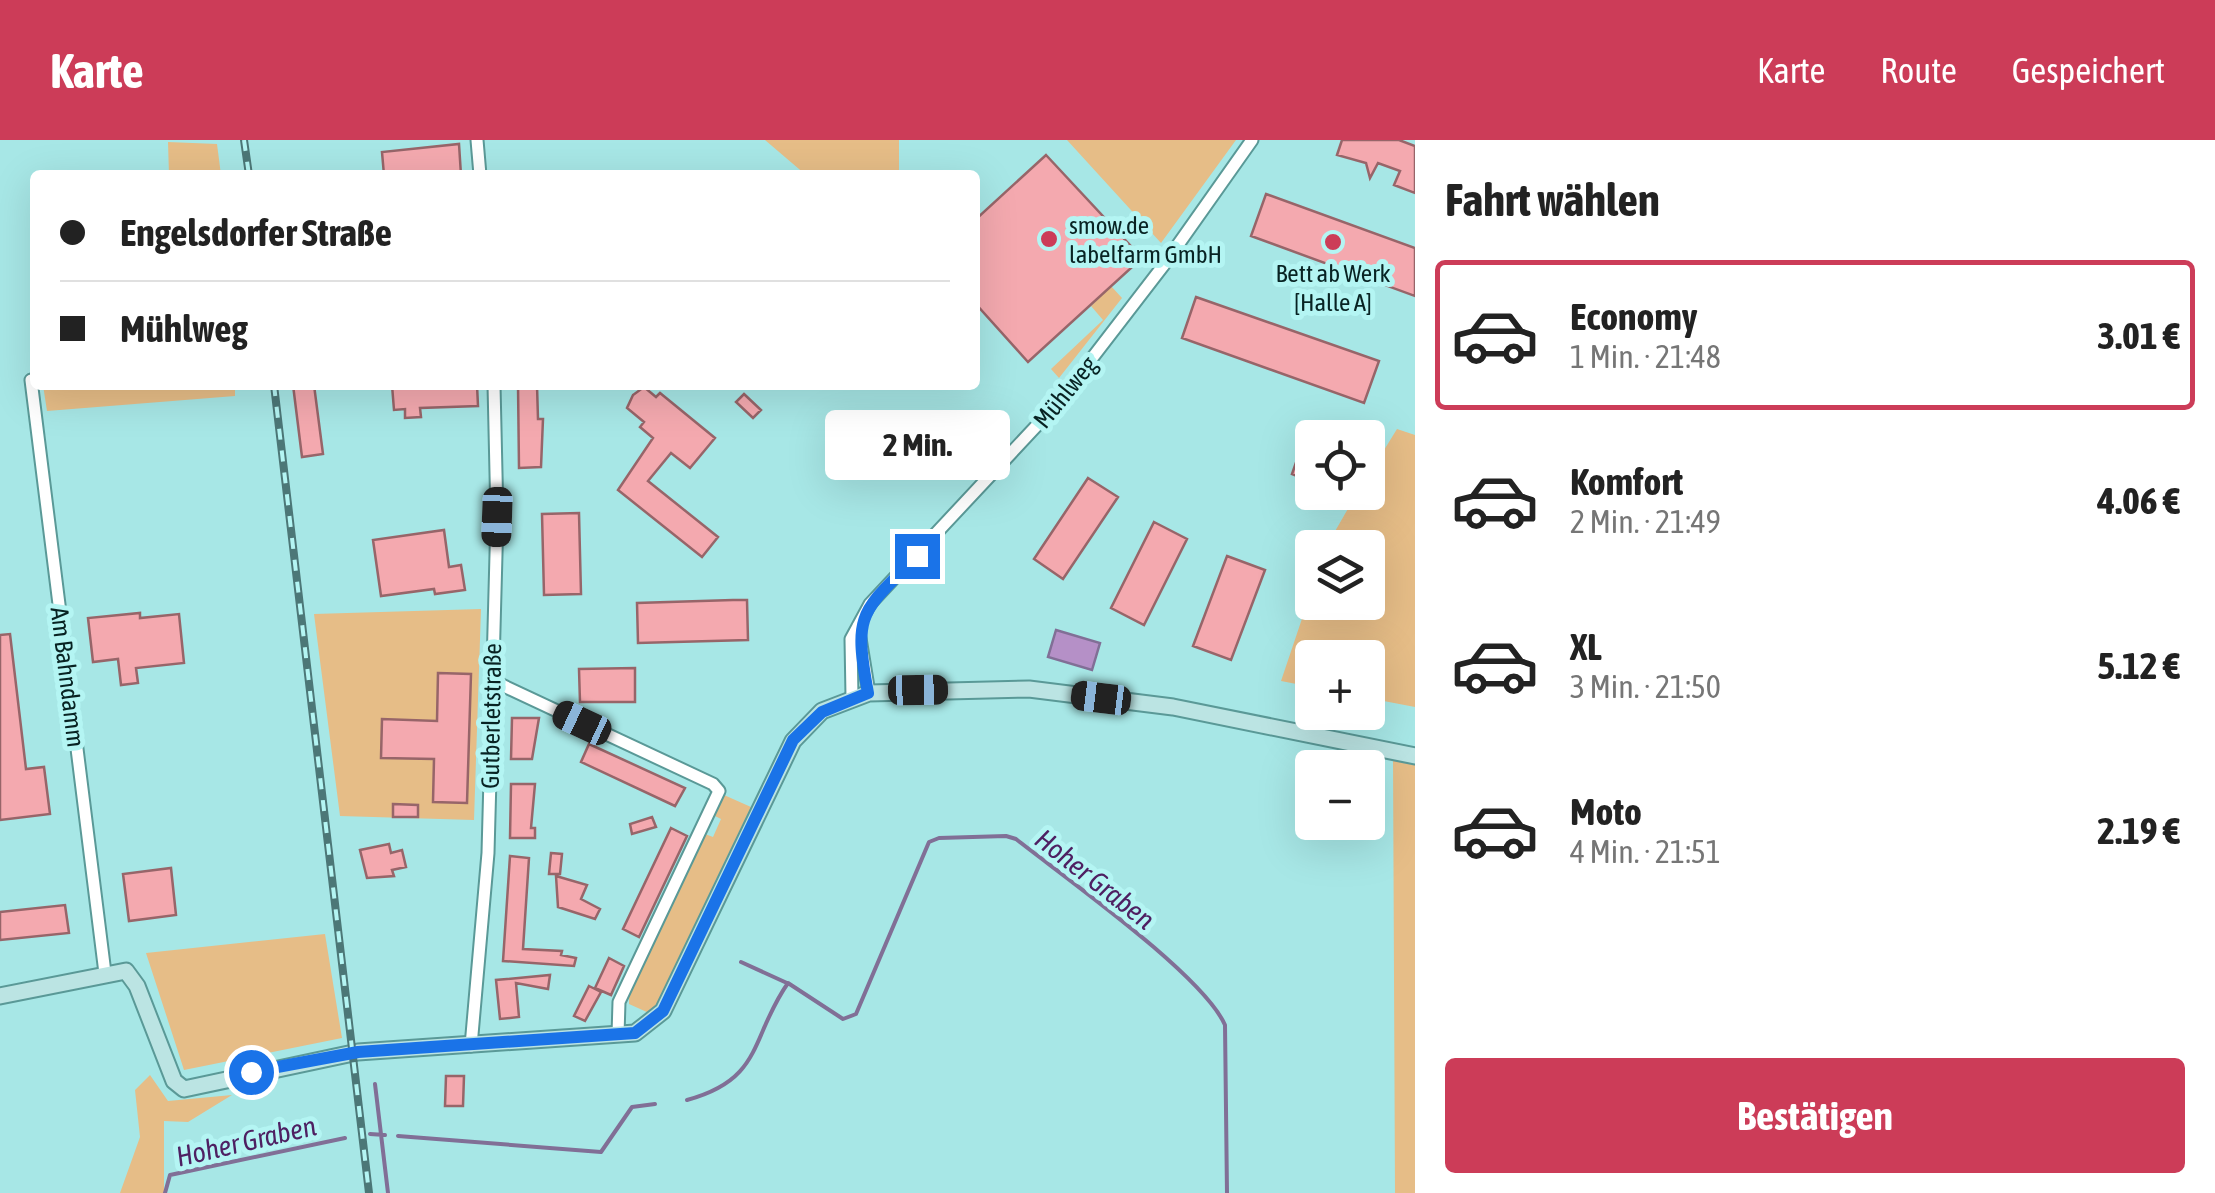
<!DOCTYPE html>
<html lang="de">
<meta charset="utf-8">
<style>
:root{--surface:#fff;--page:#f2f2f2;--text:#222;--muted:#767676;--line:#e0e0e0;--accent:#cc3c58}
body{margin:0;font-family:"Asap Condensed",sans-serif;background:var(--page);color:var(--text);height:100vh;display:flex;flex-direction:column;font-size:38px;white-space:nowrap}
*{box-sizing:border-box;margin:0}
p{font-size:32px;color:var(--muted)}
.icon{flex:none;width:55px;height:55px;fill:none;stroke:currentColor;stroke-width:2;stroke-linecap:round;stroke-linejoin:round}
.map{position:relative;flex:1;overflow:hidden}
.sheet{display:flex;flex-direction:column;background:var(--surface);width:800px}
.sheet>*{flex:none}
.banner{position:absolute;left:30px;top:30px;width:950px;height:220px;border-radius:10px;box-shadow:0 10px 40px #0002;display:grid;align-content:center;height:220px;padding:0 30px;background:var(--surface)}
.fabs{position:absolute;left:1295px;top:280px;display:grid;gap:20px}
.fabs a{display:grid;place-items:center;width:90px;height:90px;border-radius:10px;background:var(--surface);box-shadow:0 10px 40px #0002;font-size:50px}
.end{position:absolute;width:45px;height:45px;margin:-22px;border:12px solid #1a73e8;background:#fff;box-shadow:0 0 0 5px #fff}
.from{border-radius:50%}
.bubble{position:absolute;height:70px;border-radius:10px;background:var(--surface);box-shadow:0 10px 40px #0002;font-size:32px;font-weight:700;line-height:70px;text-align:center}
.car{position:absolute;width:30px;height:60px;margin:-30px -15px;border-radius:12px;box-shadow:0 0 8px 2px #0007;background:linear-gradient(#222 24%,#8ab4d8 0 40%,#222 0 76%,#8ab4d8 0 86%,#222 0)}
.banner b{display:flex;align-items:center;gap:35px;height:95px;font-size:38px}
.banner b+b{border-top:2px solid var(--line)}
.banner i{width:25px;height:25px;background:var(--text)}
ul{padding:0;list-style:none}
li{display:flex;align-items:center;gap:30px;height:150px;margin:0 20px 15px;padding:0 10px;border:5px solid transparent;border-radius:10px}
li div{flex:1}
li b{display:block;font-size:38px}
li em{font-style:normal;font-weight:700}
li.selected{border-color:var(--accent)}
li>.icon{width:90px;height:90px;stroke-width:1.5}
h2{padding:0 30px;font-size:45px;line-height:120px}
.action{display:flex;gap:20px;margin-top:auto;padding:20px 30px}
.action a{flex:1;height:115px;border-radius:10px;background:var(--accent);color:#fff;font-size:40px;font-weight:700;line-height:115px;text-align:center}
header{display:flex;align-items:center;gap:60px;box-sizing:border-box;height:140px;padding:0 50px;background:var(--accent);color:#fff}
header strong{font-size:48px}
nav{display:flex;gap:55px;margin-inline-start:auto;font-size:35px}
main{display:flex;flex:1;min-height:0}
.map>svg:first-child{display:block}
.green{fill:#e6bd87}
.water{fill:#b590c7;stroke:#816f96;stroke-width:2.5}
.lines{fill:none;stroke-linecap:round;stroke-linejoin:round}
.stream{stroke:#816f96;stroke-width:4}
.building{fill:#f4a9af;stroke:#976569;stroke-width:2.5}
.minor-casing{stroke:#5a9997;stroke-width:15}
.secondary-casing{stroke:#5a9997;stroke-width:19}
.minor{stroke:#fff;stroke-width:11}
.secondary{stroke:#bbe4e3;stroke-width:15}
.rail-casing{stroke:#4c7777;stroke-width:8}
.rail{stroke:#b4f5f3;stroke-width:4;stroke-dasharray:11;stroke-linecap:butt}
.route{stroke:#1a73e8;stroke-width:12}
.poi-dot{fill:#cc3c58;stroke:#b4f5f3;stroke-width:4}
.labels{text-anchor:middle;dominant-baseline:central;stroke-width:10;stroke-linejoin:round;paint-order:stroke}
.poi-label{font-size:25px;fill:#082323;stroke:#b4f5f3;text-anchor:start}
.street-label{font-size:25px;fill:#082323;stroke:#b4f5f3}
.water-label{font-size:28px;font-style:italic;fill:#4e2062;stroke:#b4f5f3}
</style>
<header>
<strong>Karte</strong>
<nav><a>Karte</a><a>Route</a><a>Gespeichert</a></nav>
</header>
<main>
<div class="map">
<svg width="1415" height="1053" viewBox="0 0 1415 1053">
<rect width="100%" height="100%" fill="#a7e7e6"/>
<path class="green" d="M765,0H899V35H806Z
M1067,0H1236L1161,103Z
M168,2L217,4L221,35H169Z
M1111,146L1122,158L1059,238L1051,229L1103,180L1091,166Z
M43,245H235V256L47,271Z
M1397,289L1415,295V567L1368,558V518H1312V547L1281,541L1312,449V462H1368V408L1326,407L1357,353L1368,352V336Z
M481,469L474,680L340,676L314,474Z
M1393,618L1415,622V1053H1395Z
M724,655L751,667L656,865L649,873L629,864V855L705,694L713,697L721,679L715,676Z
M325,794L342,898L184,930L146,813Z
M150,935L168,961L232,955L188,982L164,981V1053H120L140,997L135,950Z"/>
<path class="water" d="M1056,490L1100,503L1092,530L1048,517Z"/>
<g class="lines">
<path class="stream" d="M741,822L787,843
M375,944L388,1053
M687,960C764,939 750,897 788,843L843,879L856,874L929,702L939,698L1006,696L1016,699C1064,737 1203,835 1225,885L1227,1053
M370,994L385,995
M398,996L601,1012L632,967L655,964
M165,1053L170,1035L345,998"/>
</g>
<path class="building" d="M1342,0H1399L1415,6V53L1394,45L1400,31L1378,23L1370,38L1366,23L1337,15Z
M459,4L461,35H384L382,12Z
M1046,15L1142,118L1028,222L975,163V80Z
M1266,54L1415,108V156L1251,96Z
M1196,157L1379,221L1364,263L1182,198Z
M293,245H314L323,314L302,317Z
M392,245H477L478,266L420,268L421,277L405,278V269L394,270Z
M518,245H537L538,279H543L541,327L519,328Z
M644,247L656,257L660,253L715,298L690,328L671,313L648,341L718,397L702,417L618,350L653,298L640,287L644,282L627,268L633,255Z
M744,254L761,270L753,278L736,262Z
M1299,314L1312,319V342L1292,334Z
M1088,338L1118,357L1063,439L1034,419Z
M579,373L581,454L544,455L542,374Z
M1154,382L1187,399L1144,485L1111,468Z
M444,390L449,427L461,425L465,450L435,454L434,449L381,456L373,400Z
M1227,416L1265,430L1231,520L1193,506Z
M733,460H747L748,500L638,503L637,463Z
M140,473V478L179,474L184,523L136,528L138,543L121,545L118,519L93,522L88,478Z
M10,494L26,629L44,627L50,674L0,680V495Z
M635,528V562H580L579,529Z
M438,533L471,534L467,663L433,662L434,619L381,618L382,579L437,581Z
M512,578H539L532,619H511Z
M589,604L685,648L675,666L581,622Z
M511,644H535L531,688H535V698H510Z
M393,664L418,665V677H393Z
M652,677L656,687L632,694L630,684Z
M671,688L687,696L639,797L623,789Z
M389,704L391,713L402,710L406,727L392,730L394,736L367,738L360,710Z
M551,713L562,714L560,734H549Z
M510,716L529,718L523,809L562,811L561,815L576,818L574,826L503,821Z
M171,728L176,775L129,781L123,734Z
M556,736L587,745L581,759L600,769L595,779L558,767Z
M65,765L69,793L0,800V772Z
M609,818L624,826L611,855L595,848Z
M550,835L548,849L516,843L519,877L500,879L496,840Z
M589,846L601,852L585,881L574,876Z
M446,936H464L463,966H445Z"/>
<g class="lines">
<defs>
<path id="minor" d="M477,0L480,35
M31,240L105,833
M858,486L869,553
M491,540L713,644L719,651L619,862L618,895
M852,557L851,499L870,464L1056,265L1163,126L1252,0
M471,906L488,713L497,377L494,245"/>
<path id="secondary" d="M0,856L126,831L137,846L174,941L184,949L358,912L635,893L663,871L793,601L822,571L869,553L1029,549L1173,567L1415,616"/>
</defs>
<use href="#minor" class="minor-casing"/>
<use href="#secondary" class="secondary-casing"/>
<use href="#minor" class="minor"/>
<use href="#secondary" class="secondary"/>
<defs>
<path id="rail" d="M244,0L249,35
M274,245L369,1053"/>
</defs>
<use href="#rail" class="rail-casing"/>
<use href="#rail" class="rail"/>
</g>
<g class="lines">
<path class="route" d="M251,932L358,912L635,893L663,871L793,600L822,572L868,553C853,472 861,473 917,416"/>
</g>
<g class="poi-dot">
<circle cx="1049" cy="99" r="10"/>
<circle cx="1333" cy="102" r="10"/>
</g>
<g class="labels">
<g class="poi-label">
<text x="1069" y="85">smow.de<tspan x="1069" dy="29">labelfarm GmbH</tspan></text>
<text x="1333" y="133" text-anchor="middle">Bett ab Werk<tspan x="1333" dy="29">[Halle A]</tspan></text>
</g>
<g class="street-label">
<text transform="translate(1065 252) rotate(-51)">Mühlweg</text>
<text transform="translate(68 537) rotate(83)">Am Bahndamm</text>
<text transform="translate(491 576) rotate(-89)">Gutberletstraße</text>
</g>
<g class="water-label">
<text transform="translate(1095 739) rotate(38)">Hoher Graben</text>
<text transform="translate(246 1001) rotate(-13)">Hoher Graben</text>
</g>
</g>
</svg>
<div class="fabs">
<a><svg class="icon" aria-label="locate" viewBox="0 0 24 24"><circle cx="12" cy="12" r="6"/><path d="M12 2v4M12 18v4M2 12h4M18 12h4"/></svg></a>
<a><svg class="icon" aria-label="layers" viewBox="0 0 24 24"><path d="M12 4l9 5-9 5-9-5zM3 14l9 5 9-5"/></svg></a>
<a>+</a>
<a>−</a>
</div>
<i class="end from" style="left:251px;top:932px"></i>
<i class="end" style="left:917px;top:416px"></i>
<div class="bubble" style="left:825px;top:270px;width:185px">2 Min.</div>
<i class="car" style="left:497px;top:377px;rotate:182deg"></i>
<i class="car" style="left:918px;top:550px;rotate:89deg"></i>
<i class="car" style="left:1101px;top:558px;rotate:277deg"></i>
<i class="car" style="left:582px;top:583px;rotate:295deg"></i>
<div class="banner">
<b><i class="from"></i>Engelsdorfer Straße</b>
<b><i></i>Mühlweg</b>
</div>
</div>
<section class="sheet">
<h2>Fahrt wählen</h2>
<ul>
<li class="selected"><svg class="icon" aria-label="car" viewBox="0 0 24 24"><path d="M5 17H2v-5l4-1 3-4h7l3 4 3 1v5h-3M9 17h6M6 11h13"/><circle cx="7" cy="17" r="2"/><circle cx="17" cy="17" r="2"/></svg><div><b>Economy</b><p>1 Min. · 21:48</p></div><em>3.01 €</em></li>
<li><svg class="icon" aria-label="car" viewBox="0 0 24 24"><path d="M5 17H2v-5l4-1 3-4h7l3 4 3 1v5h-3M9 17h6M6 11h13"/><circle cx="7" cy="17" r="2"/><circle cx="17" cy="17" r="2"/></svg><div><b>Komfort</b><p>2 Min. · 21:49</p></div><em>4.06 €</em></li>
<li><svg class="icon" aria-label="car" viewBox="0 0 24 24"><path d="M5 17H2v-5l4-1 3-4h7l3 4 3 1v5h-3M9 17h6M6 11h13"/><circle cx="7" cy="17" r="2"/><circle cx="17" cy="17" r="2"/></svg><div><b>XL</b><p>3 Min. · 21:50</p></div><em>5.12 €</em></li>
<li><svg class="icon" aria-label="car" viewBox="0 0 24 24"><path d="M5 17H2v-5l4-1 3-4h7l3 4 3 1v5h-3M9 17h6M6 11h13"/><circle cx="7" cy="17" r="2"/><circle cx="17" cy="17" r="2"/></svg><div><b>Moto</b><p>4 Min. · 21:51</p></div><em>2.19 €</em></li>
</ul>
<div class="action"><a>Bestätigen</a></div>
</section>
</main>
